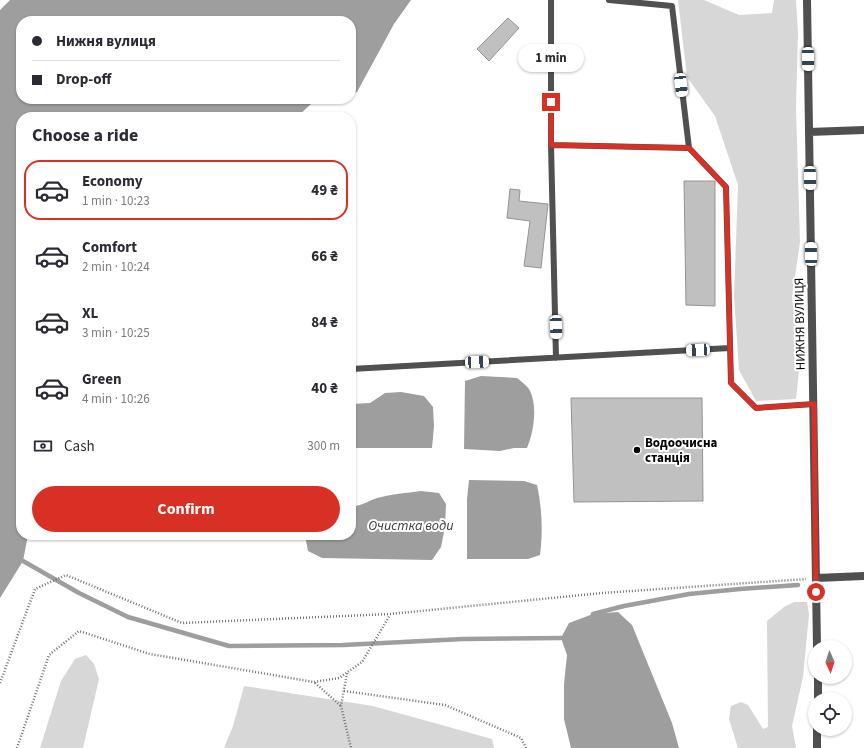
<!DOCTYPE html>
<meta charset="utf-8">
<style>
:root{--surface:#fff;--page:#f2f2f3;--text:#2b2b33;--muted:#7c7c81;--line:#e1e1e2;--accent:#d93025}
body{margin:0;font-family:"Source Sans 3",sans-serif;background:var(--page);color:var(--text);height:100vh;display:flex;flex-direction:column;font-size:15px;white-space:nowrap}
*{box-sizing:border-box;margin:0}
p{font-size:13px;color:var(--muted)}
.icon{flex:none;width:22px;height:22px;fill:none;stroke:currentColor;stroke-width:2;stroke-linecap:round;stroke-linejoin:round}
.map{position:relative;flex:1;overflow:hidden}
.details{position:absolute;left:16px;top:112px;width:340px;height:428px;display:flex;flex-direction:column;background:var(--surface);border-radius:16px;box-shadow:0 1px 3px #0004}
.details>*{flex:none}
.top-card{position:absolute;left:16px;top:16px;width:340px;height:88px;border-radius:16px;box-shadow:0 1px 3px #0004;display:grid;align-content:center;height:88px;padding:0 16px;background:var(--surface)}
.needle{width:26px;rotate:177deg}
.tools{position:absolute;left:808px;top:640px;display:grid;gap:8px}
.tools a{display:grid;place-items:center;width:44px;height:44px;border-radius:50%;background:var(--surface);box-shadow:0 1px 3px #0004;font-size:20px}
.end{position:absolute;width:18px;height:18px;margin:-9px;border:5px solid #d93025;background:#fff;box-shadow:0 0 0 2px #fff}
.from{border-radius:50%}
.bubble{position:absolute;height:28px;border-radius:14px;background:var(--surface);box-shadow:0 1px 3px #0004;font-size:13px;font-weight:700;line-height:28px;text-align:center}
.car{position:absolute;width:12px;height:24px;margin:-12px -6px;border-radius:5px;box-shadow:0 0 3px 1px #0007;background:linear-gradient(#fff 24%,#345 0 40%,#fff 0 76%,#345 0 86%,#fff 0)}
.top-card b{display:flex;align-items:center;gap:14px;height:38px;font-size:15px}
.top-card b+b{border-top:1px solid var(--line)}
.top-card i{width:10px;height:10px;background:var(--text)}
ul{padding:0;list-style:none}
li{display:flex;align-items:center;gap:12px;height:60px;margin:0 8px 6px;padding:0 8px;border:2px solid transparent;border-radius:16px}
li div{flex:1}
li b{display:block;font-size:15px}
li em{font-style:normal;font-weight:700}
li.current{border-color:var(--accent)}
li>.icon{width:36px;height:36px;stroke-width:1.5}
h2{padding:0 16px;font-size:18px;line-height:48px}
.pay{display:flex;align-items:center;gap:10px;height:44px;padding:0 16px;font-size:15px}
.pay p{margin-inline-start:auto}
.action{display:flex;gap:8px;margin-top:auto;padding:8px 16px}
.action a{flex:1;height:46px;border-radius:24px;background:var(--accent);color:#fff;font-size:16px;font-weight:700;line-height:46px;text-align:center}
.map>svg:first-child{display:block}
.green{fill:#d7d7d7}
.water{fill:#9e9e9e}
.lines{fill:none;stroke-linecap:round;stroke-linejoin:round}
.stream{stroke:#9e9e9e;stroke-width:4.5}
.building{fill:#c0c0c0;stroke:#949494}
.path{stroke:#727272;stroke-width:2.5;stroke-dasharray:1 2;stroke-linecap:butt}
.lane{stroke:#505050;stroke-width:6}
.street{stroke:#505050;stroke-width:8}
.route{stroke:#d93025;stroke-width:5}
.poi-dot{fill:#000;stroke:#fff;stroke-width:1.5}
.labels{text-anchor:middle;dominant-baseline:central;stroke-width:4;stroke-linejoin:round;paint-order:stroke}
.street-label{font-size:13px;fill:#000;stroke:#fff}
.poi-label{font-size:13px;font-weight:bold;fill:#000;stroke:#fff;text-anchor:start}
.water-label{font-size:14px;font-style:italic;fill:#3f3f3f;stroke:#fff}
</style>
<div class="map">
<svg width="864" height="748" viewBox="0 0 864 748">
<rect width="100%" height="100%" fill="#fff"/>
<path class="green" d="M678,0H704L739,15L772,13L774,0H796L798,33L796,108L800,242L792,297L800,362L796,399L756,401L739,370L734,296L738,185L715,116L687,77Z
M794,602H807L809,614L803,677L792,726L796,748H738L729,719L731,706L741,702L748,705L763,729L768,727L767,621L784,607Z
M86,655L94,664L99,679L83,748H40L61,681L75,659Z
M244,686L373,706L492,739L494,748H224L233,726Z"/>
<path class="water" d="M10,0H411L394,24L357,92L351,94V21H21V99H329L311,104L297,117H21V535H28L23,561L0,598V10Z
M481,376L517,378C521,381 526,385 529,389C538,405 534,431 527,448H514L500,451L464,449L465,381Z
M401,392L424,396L433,407L434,426L432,448H351V404L370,403L385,393Z
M469,480L524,481L537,485C542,508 543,532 540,555L528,559H467V499Z
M421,491L439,493L446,504L445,527L441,547L432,560L322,558L308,551L305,535H351V507C361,506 368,501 377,498C392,494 406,493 421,491Z
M618,612L632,625L672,723L679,748H571L564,719V684L567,655L561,638L569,623L593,614Z"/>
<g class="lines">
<path class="stream" d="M23,561L79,593L128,617L229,646L343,645L463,639L561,638
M593,614L624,606L689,594L740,589L798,585"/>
</g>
<path class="building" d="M508,18L519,28L489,61L477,49Z
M684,181H715V306L686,305Z
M510,189L520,190L519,201L548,204L541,268L524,266L530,221L507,218Z
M571,398H702L703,501L574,502Z"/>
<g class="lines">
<path class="path" d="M347,673L341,706L351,748
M0,683L35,589L66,575L182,623L390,614L602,593L806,579
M315,683L341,706
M344,691L445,705L521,738L526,748
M17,748L49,655L79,631L150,654L314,682L339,678L362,662L390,615"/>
<path class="lane" d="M551,0V145L556,358
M609,0L672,6L689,148L726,187L731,383L756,408L814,404
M551,145L689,148
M351,369L730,348"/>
<path class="street" d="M807,0L817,647
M809,132L864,130
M816,578L864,576
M818,677V699
M817,748V729"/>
</g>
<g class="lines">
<path class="route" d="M551,102V145L689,148L726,187L731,383L756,408L814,404L816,592"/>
</g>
<circle class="poi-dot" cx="637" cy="450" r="4"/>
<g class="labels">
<g class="street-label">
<text transform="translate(800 324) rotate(-91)">НИЖНЯ ВУЛИЦЯ</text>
</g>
<g class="poi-label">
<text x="645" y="443">Водоочисна<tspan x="645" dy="15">станція</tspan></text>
</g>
<g class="water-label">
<text x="411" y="526">Очистка води</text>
</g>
</g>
</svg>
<div class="tools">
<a><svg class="needle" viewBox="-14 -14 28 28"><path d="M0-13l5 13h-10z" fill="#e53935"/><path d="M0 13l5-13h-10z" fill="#7c7c81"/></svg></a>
<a><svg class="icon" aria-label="locate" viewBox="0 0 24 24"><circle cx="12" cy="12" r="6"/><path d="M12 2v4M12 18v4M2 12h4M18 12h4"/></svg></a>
</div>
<i class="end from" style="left:816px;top:592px"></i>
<i class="end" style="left:551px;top:102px"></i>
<div class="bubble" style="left:518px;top:44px;width:66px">1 min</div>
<i class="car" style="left:808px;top:59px;rotate:179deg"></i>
<i class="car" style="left:681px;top:85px;rotate:173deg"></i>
<i class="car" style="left:810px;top:178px;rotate:179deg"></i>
<i class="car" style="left:811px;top:254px;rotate:359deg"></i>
<i class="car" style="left:556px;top:327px;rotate:178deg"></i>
<i class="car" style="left:698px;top:350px;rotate:267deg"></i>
<i class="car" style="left:477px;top:362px;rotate:87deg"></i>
<div class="top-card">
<b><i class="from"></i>Нижня вулиця</b>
<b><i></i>Drop-off</b>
</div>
<section class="details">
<h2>Choose a ride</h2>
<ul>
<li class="current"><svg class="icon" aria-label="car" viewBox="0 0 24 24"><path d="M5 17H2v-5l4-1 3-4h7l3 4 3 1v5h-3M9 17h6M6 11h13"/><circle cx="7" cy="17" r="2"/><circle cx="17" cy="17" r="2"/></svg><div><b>Economy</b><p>1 min · 10:23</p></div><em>49 ₴</em></li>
<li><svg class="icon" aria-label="car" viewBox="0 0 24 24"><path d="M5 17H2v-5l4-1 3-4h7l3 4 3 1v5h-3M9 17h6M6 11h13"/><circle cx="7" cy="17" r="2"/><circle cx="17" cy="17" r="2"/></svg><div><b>Comfort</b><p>2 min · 10:24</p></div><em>66 ₴</em></li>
<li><svg class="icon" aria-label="car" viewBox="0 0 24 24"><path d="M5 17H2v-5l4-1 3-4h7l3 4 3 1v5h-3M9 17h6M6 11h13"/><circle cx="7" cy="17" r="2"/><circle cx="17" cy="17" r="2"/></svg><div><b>XL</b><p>3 min · 10:25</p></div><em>84 ₴</em></li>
<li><svg class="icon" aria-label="car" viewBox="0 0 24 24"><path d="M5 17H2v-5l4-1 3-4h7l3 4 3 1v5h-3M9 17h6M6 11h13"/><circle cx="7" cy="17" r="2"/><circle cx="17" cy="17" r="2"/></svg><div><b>Green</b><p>4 min · 10:26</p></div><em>40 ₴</em></li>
</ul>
<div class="pay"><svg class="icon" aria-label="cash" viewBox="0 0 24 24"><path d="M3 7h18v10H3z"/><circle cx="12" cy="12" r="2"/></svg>Cash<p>300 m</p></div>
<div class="action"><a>Confirm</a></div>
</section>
</div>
